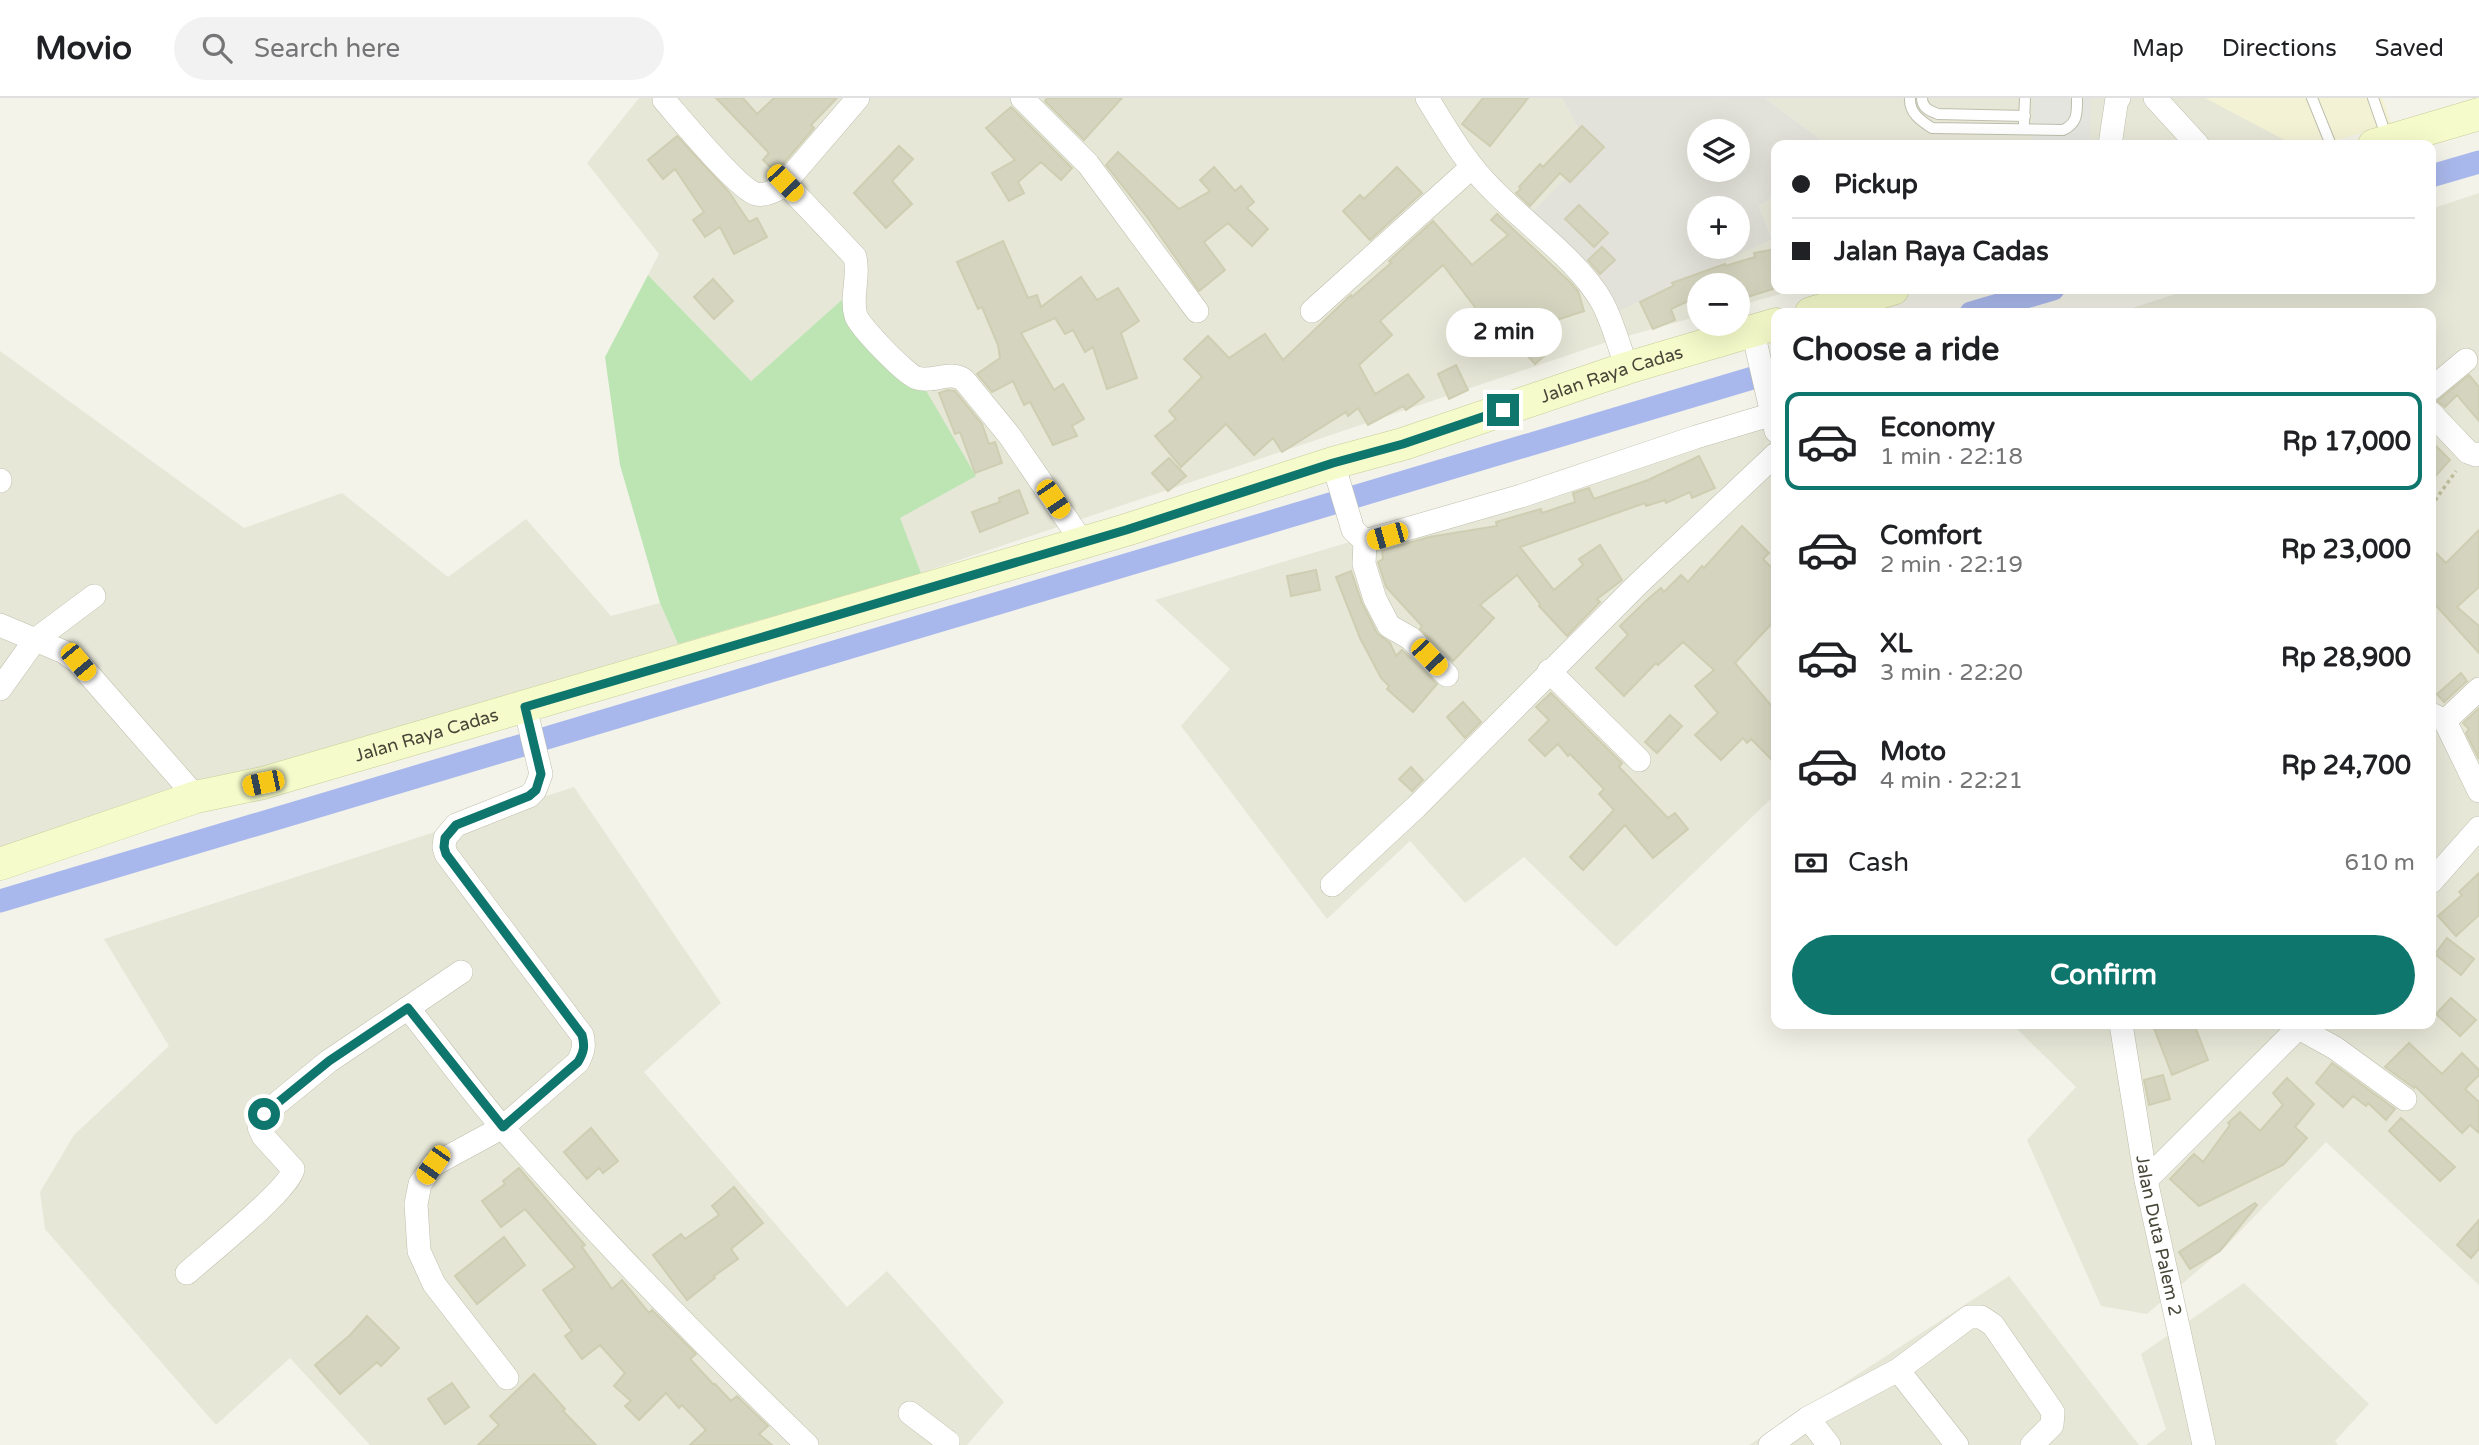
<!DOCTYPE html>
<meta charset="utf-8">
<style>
:root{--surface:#fff;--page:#f2f2f2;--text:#202124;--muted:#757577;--line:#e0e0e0;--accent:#0f766e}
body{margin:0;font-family:"Varela Round",sans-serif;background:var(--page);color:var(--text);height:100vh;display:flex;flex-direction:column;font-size:26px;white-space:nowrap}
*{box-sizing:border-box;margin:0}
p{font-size:23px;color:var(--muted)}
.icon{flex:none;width:38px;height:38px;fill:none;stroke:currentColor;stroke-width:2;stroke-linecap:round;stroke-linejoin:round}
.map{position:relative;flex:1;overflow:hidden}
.details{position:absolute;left:1771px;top:210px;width:665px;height:721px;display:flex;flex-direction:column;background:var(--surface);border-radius:14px;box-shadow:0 7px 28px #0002}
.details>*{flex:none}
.guide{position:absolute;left:1771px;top:42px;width:665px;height:154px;border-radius:14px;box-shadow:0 7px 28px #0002;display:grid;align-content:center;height:154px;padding:0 21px;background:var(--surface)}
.buttons{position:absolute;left:1687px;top:21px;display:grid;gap:14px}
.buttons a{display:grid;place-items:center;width:63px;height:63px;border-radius:50%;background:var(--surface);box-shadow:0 7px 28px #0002;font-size:35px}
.end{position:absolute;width:32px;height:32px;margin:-16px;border:9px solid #0f766e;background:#fff;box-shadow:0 0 0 4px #fff}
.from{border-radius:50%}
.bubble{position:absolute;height:49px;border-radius:24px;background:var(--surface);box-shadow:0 7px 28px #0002;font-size:23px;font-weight:700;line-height:49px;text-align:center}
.car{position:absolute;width:21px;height:42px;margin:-21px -10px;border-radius:9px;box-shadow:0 0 5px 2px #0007;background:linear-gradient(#f5c518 24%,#345 0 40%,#f5c518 0 76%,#345 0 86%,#f5c518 0)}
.guide b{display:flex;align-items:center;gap:24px;height:66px;font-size:26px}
.guide b+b{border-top:2px solid var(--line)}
.guide i{width:18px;height:18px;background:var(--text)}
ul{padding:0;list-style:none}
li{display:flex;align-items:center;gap:21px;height:98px;margin:0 14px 10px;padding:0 7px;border:4px solid transparent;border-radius:14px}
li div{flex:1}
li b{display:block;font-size:26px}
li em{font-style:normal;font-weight:700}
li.on{border-color:var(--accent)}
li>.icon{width:63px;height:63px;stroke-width:1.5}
h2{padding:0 21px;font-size:32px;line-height:84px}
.pay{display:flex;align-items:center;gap:18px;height:77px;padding:0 21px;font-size:26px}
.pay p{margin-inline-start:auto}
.button{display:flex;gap:14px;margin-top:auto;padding:14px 21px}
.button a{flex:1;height:80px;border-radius:42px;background:var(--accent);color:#fff;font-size:28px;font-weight:700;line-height:80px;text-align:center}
header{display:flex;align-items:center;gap:42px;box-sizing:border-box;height:98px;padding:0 35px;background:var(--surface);border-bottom:2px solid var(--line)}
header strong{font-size:33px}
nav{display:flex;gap:38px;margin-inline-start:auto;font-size:24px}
.search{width:490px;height:63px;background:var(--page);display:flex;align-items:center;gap:18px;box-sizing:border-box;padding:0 24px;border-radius:38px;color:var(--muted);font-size:26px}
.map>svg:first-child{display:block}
.residential{fill:#e6e7d7}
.commercial{fill:#f4f2d5}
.industrial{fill:#e3e2da;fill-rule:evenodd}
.green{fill:#bde5b4}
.parking{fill:#e5e5e0}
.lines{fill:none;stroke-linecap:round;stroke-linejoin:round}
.canal{stroke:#a9b8ec;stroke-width:23}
.building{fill:#d4d4bf;stroke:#cfceb2;stroke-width:2}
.lane-casing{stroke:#bebeac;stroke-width:12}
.street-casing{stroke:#bebeac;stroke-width:24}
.secondary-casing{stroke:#c9cd99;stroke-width:33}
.path{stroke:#bfbf9e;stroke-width:3.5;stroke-dasharray:3.5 3.5;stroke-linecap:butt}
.lane{stroke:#fff;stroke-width:10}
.street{stroke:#fff;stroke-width:23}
.secondary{stroke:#f6fbcb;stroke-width:32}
.route{stroke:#0f766e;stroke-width:9}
.labels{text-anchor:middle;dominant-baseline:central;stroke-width:6;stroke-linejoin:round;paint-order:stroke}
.street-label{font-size:18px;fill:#474638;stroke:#fff}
</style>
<header>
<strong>Movio</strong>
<div class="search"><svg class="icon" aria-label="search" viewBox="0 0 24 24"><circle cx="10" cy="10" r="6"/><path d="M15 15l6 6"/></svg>Search here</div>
<nav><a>Map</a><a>Directions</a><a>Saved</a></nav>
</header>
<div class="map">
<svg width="2479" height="1347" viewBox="0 0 2479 1347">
<rect width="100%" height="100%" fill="#f3f3e9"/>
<path class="residential" d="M639,0H1562L1591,54L1614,214L1772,140L1759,108L1776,97V191H1798L1738,208V187H1699V218L1613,242L921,475L899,420L844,201L751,283L648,177L659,156L587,65Z
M1765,0H2383L2318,47H1818L1820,41Z
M2479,95V1187L2326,1044L2225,1149L2147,1216L2101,1208L2027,1042L2076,989L2012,926H2431V215H2117L2191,191H2431V111Z
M0,253L244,430L342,395L448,479L526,421L611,518L660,505L678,546L0,751Z
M1776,317V696L1616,849L1524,759L1465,805L1410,743L1327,821L1181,628L1230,571L1155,502Z
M574,689L721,905L644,974L847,1209L887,1173L1004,1304L967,1347H370L290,1260L216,1327L45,1131L40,1094L74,1037L169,948L104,841Z
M2009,1178L2139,1347H1749Z
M2244,1185L2369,1306L2335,1343L2338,1347H2146L2166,1331L2141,1256Z"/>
<path class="commercial" d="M2205,0H2383L2392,27L2318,47H2294Z"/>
<path class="industrial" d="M1562,0H1765L1820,41L1818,47H1776V97L1759,108L1772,141L1615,215L1530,117L1591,54ZM1699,33H1738V72H1699ZM1699,110H1738V149H1699Z"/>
<path class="green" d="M648,177L751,283L844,200L914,272L976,378L900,420L921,475L678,546L660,505L620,367L605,259Z"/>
<path class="parking" d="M2033,0H2091L2090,47H2032Z"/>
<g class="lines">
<path class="canal" d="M2431,78L2479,64
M1971,215L2053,191
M0,803L1776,273"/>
</g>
<path class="building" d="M716,0H743L757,16L774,0H837L811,27L814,30L776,74L763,62L769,55Z
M1047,0H1122L1084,42L1045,3Z
M1483,0H1528L1490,48L1462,26Z
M1011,9L1072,70L1061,82L1041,64L1018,84L1024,95L1009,103L992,75L1015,62L986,30Z
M1582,28L1604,49L1570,84L1560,75L1530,108L1516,95L1521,91L1519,89L1540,66L1543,69Z
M677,38L729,94L749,124L757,120L767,139L734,156L720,129L705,139L693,122L704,114L675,71L663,81L648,62Z
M899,48L913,61L892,83L912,106L886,130L854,95Z
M1118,54L1179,111L1210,93L1200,82L1214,69L1235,93L1241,88L1254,104L1247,110L1268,131L1252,148L1228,125L1204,144L1225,172L1199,193L1147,119L1106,67Z
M1397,69L1422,95L1370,142L1343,113L1360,97L1364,101Z
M1579,107L1608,135L1594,149L1565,121Z
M1497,116L1570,184L1578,193L1584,213L1532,230L1551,252L1535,266L1515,244L1518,241L1499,215L1487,225L1443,167L1380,223L1392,237L1359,267L1375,296L1408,276L1424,299L1406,312L1403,308L1368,327L1358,310L1348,318L1346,314L1282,354L1273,340L1254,357L1226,326L1181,369L1155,338L1176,321L1169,313L1202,279L1184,261L1208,238L1229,260L1265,236L1283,262L1351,197L1352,199L1391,165L1389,163L1433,123L1472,167L1508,137L1491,122Z
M1003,143L1028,200L1037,197L1041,209L1081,179L1097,202L1118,190L1139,223L1121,235L1137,280L1107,291L1093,249L1085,254L1073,232L1065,236L1055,220L1021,235L1054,292L1063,286L1084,321L1072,328L1077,338L1053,347L1030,304L1024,307L1013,283L992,294L977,276L1000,260L998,247L982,209L978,211L957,164Z
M1602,149L1615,162L1600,176L1588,162Z
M1776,151V190L1738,202V187H1699V198L1671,211L1675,222L1653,231L1640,204L1671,189L1674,187L1672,185L1725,166V168L1755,159L1754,155Z
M713,181L733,203L714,221L694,199Z
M1456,267L1468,292L1449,301L1438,276Z
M2469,277L2479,289V323L2457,297L2445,309L2437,303Z
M948,292L955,293L982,326L989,346L995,344L1002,365L975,375L960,334L955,336L939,295Z
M2431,343L2450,362L2431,383Z
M1699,358L1715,390L1692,400L1690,394L1666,405L1665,402L1646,408L1645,405L1520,449L1554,492L1583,467L1579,461L1600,447L1622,482L1597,501L1600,504L1567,538L1539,508L1540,506L1517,477L1480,507L1494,520L1453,563L1420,531L1422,528L1386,489L1378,464L1383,461L1382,453L1429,439L1497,428L1496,424L1541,411L1542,415L1575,404L1573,395L1589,390L1594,401L1648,382Z
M1169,360L1186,378L1168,393L1152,375Z
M1019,392L1028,415L980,434L972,414L1000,404L999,400Z
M1742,428L1769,455L1763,461L1776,474V521L1735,565L1776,613V666L1751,641L1747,645L1743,640L1721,662L1695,637L1718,615L1695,588L1714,572L1683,544L1658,567L1656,565L1624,598L1596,570L1628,537L1620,528L1648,501L1661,490L1664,494L1681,477L1688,484L1702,468L1704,470Z
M2479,432V489L2457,509L2479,528V555L2431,502V450L2446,465Z
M1316,472L1320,492L1291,498L1287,478Z
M1351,473L1362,505L1377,535L1390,545L1396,558L1402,552L1437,586L1413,614L1387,591L1389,588L1381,580L1360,540L1336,479Z
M2461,575L2467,583L2444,604L2437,596Z
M1551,595L1622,665L1619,669L1668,720L1675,715L1688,731L1653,760L1625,727L1583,772L1570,759L1614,712L1599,696L1604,691L1570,656L1568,658L1558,646L1545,658L1529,642L1549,622L1536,609Z
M1463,604L1481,624L1465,640L1447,619Z
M2479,610V661L2466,635L2469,631L2463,625Z
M1670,617L1682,628L1657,655L1645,644Z
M1411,669L1423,682L1412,693L1399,681Z
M2479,775V817L2456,838L2438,818L2462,797L2459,794Z
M2447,840L2474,861L2461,877L2435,856Z
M2451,900L2476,922L2460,938L2436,916Z
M2164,926H2194L2208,962L2172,977L2154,930Z
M2409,945L2442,976L2462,955L2479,972V977L2465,991L2479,1004V1035L2470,1027L2462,1035L2415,988L2414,990L2385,969Z
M2332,965L2395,1011L2386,1022L2368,1005L2366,1008L2353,998L2343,1009L2316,985Z
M2163,977L2170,1001L2149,1007L2144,982Z
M2287,980L2314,1006L2295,1029L2307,1040L2283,1067L2199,1108L2170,1081L2194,1056L2203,1064L2230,1027L2228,1025L2240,1014L2260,1033L2283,1007L2273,995Z
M2401,1020L2455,1069L2440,1083L2389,1033Z
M591,1030L618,1063L603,1075L599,1070L587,1081L564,1054Z
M519,1070L585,1147L582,1149L612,1191L622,1182L649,1215L652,1212L696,1256L690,1261L714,1287L715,1286L731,1303L737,1298L768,1328L759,1336L772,1347H690L706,1332L682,1307L679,1310L666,1295L639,1322L625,1308L631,1303L614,1288L625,1275L600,1247L582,1261L565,1238L572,1233L543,1192L575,1169L525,1111L501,1129L482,1103L505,1086L503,1083Z
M734,1089L763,1125L731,1151L738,1161L714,1178L715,1180L687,1202L653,1157L681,1136L685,1141L719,1117L712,1108Z
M2255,1105L2257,1107L2220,1153L2190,1171L2179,1154Z
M2479,1122V1151L2471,1160L2457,1147Z
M504,1139L525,1167L477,1206L455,1178Z
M367,1218L399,1250L381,1268L377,1264L340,1296L315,1267L350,1237Z
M534,1276L565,1311L563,1313L596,1347H478L499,1327L490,1318Z
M452,1285L469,1309L445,1326L428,1301Z"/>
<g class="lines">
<defs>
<path id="lane" d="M1910,0C1909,15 1921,23 1932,30L2063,32C2078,25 2077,15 2077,0
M1922,0C1922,10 1930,13 1938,16L2025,18
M2312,0L2331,47
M2373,0L2387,40
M2024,25L2025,0"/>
<g id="street">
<path d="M858,0L785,85L855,159C860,179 850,199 856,218C860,229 906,277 917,280C933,285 950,272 964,282L1009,337L1083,445"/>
<path d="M1022,0L1088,66L1197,213"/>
<path d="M1427,0C1447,32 1466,66 1493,92C1526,126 1580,164 1602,204C1613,224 1619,249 1627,270"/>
<path d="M2155,0L2198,47"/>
<path d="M664,2C679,19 738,91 756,96C766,98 778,92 785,85"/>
<path d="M2110,47L2117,0H2119"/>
<path d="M1312,213L1472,69"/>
<path d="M1755,232L1756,247L1776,333"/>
<path d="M2431,291L2466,262"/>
<path d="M2431,315L2468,354L2476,357L2479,356"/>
<path d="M1333,365L1353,432L1365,443L1364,466L1375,501L1389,528L1410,540L1447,577"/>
<path d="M0,382V383"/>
<path d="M1365,443L1521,398L1696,339L1773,316"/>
<path d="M0,527L64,554L78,564L196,699"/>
<path d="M1549,573L1639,662"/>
<path d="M0,591L35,542L94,498"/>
<path d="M2431,616L2445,623L2479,693"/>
<path d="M2445,623L2479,591"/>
<path d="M2431,784L2479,730"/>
<path d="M1332,787L1416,709L1637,487L1776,356"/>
<path d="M408,910L461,874"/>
<path id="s1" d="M2121,926L2146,1082L2204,1347"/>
<path d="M2299,930L2335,950L2405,1001"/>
<path d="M2146,1082L2302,926"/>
<path d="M187,1175C206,1158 291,1090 293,1071L263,1038L259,1029L264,1016L329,963L408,910C440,950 470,992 504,1031C600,1141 702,1245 807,1347"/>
<path d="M1898,1272L1957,1347"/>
<path d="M507,1280L434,1186L419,1153L416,1106L420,1086L433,1067L503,1029L578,964C583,954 585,948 582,937L446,756L444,749L445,740L456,727L529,698L535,692L541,676L525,609"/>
<path d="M910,1315L948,1344L947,1347"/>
<path d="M1808,1320L1829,1347"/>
<path d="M1770,1347L1808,1320L1898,1272L1969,1219H1981L1993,1227L2053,1314L2052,1327L2032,1347"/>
</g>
<g id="secondary">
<path d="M2374,47L2479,16"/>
<path d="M1811,215L1893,191"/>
<path id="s2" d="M0,766L196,699L263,685L1126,432L1333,365L1403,346L1627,270L1776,226"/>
</g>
</defs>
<use href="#lane" class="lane-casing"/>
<use href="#street" class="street-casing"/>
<use href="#secondary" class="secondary-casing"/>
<path class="path" d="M2431,408L2456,373"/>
<use href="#lane" class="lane"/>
<use href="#street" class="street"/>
<use href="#secondary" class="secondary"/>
</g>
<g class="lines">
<path class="route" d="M264,1016L329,963L408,910L503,1029L578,964C584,954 585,948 582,937L446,756L444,749L445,740L456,727L529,698L536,692L541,676L525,609L1126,432L1333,365L1403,346L1503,312"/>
</g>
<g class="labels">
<g class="street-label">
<text stroke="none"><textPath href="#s2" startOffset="1685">Jalan Raya Cadas</textPath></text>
<text stroke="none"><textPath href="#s2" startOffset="446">Jalan Raya Cadas</textPath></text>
<text stroke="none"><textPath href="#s1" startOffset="215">Jalan Duta Palem 2</textPath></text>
</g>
</g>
</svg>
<div class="buttons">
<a><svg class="icon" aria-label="layers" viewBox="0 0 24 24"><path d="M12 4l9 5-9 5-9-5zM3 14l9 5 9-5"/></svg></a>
<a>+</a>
<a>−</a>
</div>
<i class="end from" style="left:264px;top:1016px"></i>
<i class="end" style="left:1503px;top:312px"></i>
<div class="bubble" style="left:1446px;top:210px;width:116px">2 min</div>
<i class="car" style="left:785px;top:85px;rotate:136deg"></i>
<i class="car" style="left:1053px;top:401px;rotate:146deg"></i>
<i class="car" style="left:1387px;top:438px;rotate:254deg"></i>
<i class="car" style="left:1429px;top:559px;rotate:136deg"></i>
<i class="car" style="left:78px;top:564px;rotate:140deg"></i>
<i class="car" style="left:263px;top:685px;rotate:258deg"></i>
<i class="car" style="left:433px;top:1067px;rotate:215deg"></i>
<div class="guide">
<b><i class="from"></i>Pickup</b>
<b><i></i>Jalan Raya Cadas</b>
</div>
<section class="details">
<h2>Choose a ride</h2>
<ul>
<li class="on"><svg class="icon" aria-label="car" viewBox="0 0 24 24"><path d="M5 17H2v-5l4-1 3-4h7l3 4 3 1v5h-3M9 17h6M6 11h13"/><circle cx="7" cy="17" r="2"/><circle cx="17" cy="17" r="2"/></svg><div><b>Economy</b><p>1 min · 22:18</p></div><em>Rp 17,000</em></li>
<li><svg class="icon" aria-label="car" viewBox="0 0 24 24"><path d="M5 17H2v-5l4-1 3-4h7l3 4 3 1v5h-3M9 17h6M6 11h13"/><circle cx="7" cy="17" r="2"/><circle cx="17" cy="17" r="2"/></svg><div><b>Comfort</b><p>2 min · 22:19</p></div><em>Rp 23,000</em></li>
<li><svg class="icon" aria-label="car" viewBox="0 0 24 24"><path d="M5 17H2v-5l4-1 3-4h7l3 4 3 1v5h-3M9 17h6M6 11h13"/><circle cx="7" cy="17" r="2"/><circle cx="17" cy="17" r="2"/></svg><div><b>XL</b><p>3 min · 22:20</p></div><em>Rp 28,900</em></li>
<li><svg class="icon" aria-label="car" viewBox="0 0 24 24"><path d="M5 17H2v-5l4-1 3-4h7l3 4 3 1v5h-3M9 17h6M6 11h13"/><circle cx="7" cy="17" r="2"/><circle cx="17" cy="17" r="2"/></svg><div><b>Moto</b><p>4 min · 22:21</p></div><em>Rp 24,700</em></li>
</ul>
<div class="pay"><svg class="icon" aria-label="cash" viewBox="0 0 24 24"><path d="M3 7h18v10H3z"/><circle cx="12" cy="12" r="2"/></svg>Cash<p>610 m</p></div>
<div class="button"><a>Confirm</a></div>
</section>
</div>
